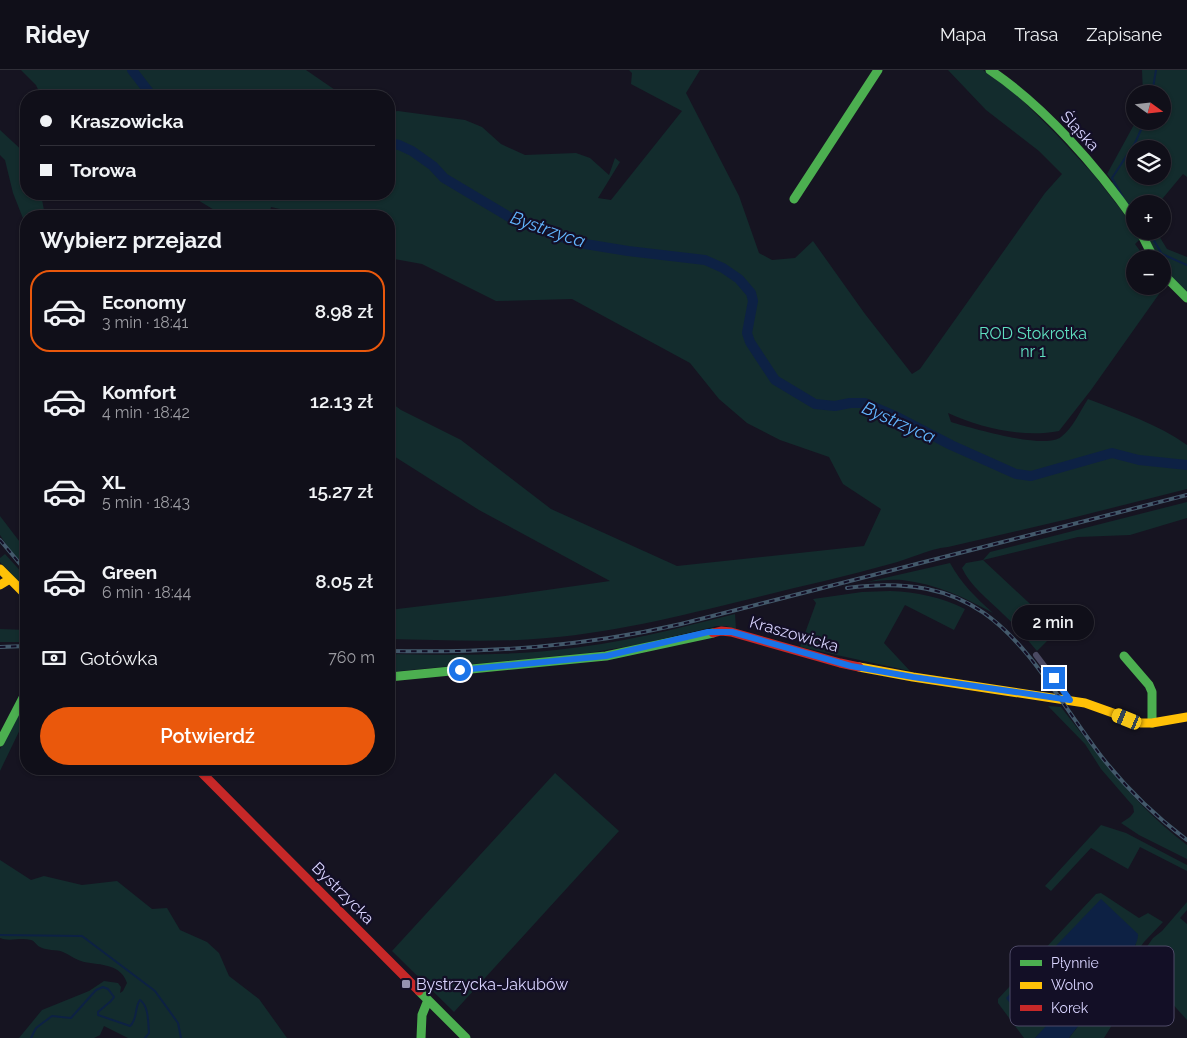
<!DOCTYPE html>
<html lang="pl">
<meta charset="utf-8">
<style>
:root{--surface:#100f19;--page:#191822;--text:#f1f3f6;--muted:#9c9ca2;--line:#302f38;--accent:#ea580c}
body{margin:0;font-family:Raleway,sans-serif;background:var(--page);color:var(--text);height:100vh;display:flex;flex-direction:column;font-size:19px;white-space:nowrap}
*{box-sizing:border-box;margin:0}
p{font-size:16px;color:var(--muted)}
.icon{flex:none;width:28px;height:28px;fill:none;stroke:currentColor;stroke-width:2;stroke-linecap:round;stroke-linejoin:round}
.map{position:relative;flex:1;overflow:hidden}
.details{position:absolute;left:20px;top:140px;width:375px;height:565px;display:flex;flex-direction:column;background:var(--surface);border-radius:20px;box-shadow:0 1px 4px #0004,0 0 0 1px var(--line)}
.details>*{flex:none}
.guide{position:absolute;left:20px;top:20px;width:375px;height:110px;border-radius:20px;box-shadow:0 1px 4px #0004,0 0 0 1px var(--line);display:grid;align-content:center;height:110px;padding:0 20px;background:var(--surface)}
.needle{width:32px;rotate:105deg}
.fabs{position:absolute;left:1126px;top:15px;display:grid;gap:10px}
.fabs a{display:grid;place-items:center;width:45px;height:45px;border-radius:50%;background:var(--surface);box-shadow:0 1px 4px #0004,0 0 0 1px var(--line);font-size:25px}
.end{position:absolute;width:22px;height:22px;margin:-11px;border:6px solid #1a73e8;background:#fff;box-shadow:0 0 0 2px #fff}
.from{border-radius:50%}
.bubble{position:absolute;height:35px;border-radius:18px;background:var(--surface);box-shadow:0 1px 4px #0004,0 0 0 1px var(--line);font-size:16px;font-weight:600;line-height:35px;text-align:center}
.car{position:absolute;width:15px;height:30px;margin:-15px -8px;border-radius:6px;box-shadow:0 0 4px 1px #0007;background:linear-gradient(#f5c518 24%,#345 0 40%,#f5c518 0 76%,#345 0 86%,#f5c518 0)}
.guide b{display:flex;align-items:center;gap:18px;height:48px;font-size:19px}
.guide b+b{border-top:1px solid var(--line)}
.guide i{width:12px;height:12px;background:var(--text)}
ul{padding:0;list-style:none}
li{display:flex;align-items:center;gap:15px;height:82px;margin:0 10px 8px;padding:0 10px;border:2px solid transparent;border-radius:20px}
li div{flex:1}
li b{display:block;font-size:19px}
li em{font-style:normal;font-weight:600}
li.active{border-color:var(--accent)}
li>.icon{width:45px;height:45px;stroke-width:1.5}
h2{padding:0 20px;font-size:22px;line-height:60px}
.pay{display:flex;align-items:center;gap:12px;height:55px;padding:0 20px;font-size:19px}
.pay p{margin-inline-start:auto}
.action{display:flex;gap:10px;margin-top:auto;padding:10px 20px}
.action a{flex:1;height:58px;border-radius:30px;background:var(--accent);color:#fff;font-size:20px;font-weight:600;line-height:58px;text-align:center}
header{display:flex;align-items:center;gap:30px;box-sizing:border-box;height:70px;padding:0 25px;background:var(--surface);border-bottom:1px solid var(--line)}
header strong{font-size:24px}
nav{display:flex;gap:28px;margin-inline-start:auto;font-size:18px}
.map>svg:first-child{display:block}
.green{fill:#132c2d;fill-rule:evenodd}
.water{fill:#0d2144}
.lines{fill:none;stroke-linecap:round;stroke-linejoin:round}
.stream{stroke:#0d2144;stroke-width:2}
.river{stroke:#0d2144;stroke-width:10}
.street{stroke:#4a4962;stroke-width:6}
.fast{stroke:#4caf50;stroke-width:9}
.slow{stroke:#ffc107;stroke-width:9}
.jam{stroke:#c62828;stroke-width:9}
.rail-casing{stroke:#43596b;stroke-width:4}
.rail{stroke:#130f26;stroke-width:2;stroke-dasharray:5.5;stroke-linecap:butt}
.route{stroke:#1a73e8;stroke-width:6}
.poi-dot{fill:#9591b1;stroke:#130f26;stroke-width:2}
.labels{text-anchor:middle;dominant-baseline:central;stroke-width:4.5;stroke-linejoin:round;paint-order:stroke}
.street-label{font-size:16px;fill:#d9d4ff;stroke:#130f26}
.park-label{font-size:16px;fill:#5fe0c0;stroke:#130f26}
.poi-label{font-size:16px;fill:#d9d4ff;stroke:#130f26;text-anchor:start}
.water-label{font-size:18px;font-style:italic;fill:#62b6ff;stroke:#130f26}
.key{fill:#130f26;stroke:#4e4a67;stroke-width:1}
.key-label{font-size:14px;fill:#d9d4ff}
</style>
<header>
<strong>Ridey</strong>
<nav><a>Mapa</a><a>Trasa</a><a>Zapisane</a></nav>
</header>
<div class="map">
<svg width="1187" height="968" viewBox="0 0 1187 968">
<rect width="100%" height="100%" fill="#161421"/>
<path class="green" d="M21,0H306L338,22L340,26H41L36,15Z
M629,0H700L686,23L739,126L759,183L772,190L795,188L813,171L865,244L912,304L920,299L1045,123L1062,104L1039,81L986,40L948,0H983L1016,24L1056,64L1094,105L1122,141L1140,169L1135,174L1146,189H1135V216L1163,215L1164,217L1091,320L1059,361C1023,368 981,358 948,343L951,352C971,358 1046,380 1061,367C1073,358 1080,341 1088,329C1121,342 1158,354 1187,375V419L1064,450L948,477C928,479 910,489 890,494C848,506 805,515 762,526C691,543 620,562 547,568C495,573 441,570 389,569V540L505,526L610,511L479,440L389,383V331L401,340L461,370L551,439L677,496L864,476L881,439L843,414L829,387L780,370L747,353L719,329L690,293L572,229L496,231L422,194L389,188V146H311L271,137L269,146H224L188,124H389V42L398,41L465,50L482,57L501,74L525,85L576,83L590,88L609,105L615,88L620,92L598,128L611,130L682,41L631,14L632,3Z
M1142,0H1187V107L1183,104L1158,134H1135V143L1111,114L1113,112L1107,104L1136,51H1162V24H1143ZM1135,79H1162V106H1135Z
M0,60L26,84V124H41L45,146H26V156L13,123L5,90L0,85Z
M1144,161H1156L1167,179L1187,187V224L1173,210L1163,198L1162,189H1158Z
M1187,432V448L1130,465L1078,467L983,490L1058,560L1037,581C1026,568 1015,555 1003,544C989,530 970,516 962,498L966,493L983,490L990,482Z
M0,446L26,480V498L15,488L0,465Z
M5,484L26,507V519L0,492V488Z
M950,493C961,513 976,528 993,543C964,527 936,514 902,510C891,509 878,511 867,512Z
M890,521C917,522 941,527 965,539L954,560L905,535L884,573L910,601L800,577L816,533L813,529L862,522Z
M735,544L736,559L726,556H717L642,574L588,583L389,602V584C443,585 502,586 556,580C617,574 676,559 735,544Z
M0,559L26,560V572H0Z
M26,628V647L0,701V679Z
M1048,636L1061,637C1099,686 1136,737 1187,775V789L1139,765L1121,753L1130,747L1134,742L1133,736L1101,699L1085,674Z
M555,703L619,761L454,942L392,881Z
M1101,755L1126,763L1187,795V801L1140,777L1128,799L1091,778L1051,821L1045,816Z
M0,790L31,810L44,806L82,815L117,811L152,839L167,838L180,860L207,872L219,883L229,906L259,929L287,968H128L104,956L100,965L94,968H19L42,940L89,921L104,911L118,913L121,917L120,923L123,921L127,913C121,894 101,895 84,892C76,890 70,885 63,882C56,879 47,881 40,877C36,875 35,871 31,870C21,867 9,872 0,868Z
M1101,823L1139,848L1148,843L1163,852L1144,872L1109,920L1113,922L1125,934L1104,968H1069L1127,892L1136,874L1030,953C1034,955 1042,955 1046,954L1047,956L1035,968H1024L998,933V929L1096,824Z
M1187,832V840L1180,848L1187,854V950L1139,897L1134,895L1153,868L1162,861Z"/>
<path class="water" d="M1101,829L1138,864C1140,882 1082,950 1069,968H1035L1047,955L1036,953L1026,954L1006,928Z"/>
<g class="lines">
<path class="stream" d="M1152,24L1156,0
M1123,127L1112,108L1135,73L1145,51
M1129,134L1135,142
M1148,161L1162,184L1187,195
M0,865L82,866L155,921L178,953L181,968
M31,968L36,958L52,946L71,948L96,920L103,917L108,919L114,927L111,931L98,942V945L130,956C138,949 134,938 140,930C149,936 148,953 149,963L145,968"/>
<path class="river" d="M132,0L152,26
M389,73L399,75L412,81L433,96L444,108L516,151L579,173L628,181L705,190L723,198L739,209L751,223L753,231L747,263L750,272L775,310L815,334L835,336L850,333H865L895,346L951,375L1016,404L1031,406L1112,383L1139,390L1187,395
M233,124L252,126L257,124"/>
<path class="street" d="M1036,585L1070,630"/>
<path class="fast" d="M990,0C1044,36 1098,98 1135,151
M794,129L878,0
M1140,161L1154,189
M1162,203L1187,228
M1124,586L1149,615L1152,622V653
M389,607L606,586L713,563
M0,672L26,622
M419,921L466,968
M421,968L422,945L428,930"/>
<path class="slow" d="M0,499L26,525
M0,515L10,509
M859,597L913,607L1085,633L1141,653H1152L1187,647"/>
<path class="jam" d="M713,563L721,561L731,562L840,593L859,597
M198,699L419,921"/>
<defs>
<path id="rail" d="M0,470L26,501
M847,518C995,498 1025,585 1101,686C1126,718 1155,746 1187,770
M0,577L26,576
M389,581C490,583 582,577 681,554L1187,425"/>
</defs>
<use href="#rail" class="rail-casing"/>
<use href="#rail" class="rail"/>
</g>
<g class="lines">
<path class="route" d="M460,600L606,586L708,562H732L851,596L913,607L1070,630L1054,608"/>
</g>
<rect class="poi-dot" x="401" y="909" width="10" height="10" rx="2.5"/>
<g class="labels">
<g class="street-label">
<text transform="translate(1080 61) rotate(47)">Śląska</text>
<text transform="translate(794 564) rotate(16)">Kraszowicka</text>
<text transform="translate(343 823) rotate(45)">Bystrzycka</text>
</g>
<g class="park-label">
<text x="1033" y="263">ROD Stokrotka<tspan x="1033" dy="18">nr 1</tspan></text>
</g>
<g class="poi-label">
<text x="416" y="914">Bystrzycka-Jakubów</text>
</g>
<g class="water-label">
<text transform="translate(548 159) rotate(19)">Bystrzyca</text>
<text transform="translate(899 352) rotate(24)">Bystrzyca</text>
</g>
</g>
<rect x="1010" y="876" width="164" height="80" rx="8" class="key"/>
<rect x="1020" y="890" width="22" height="6" fill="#4caf50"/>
<rect x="1020" y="912" width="22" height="7" fill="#ffc107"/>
<rect x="1020" y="935" width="22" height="6" fill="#c62828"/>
<g class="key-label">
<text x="1051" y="898">Płynnie</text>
<text x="1051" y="920">Wolno</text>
<text x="1051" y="943">Korek</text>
</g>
</svg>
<div class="fabs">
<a><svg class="needle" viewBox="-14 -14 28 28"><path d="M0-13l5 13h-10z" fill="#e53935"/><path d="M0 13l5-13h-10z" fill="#9c9ca2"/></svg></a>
<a><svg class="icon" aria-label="layers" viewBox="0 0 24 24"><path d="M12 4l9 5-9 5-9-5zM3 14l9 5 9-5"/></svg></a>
<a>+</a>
<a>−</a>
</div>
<i class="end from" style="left:460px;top:600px"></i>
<i class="end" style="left:1054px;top:608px"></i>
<div class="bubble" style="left:1012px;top:535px;width:82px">2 min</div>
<i class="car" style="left:1127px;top:649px;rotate:292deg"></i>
<div class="guide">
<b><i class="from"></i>Kraszowicka</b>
<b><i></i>Torowa</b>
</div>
<section class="details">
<h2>Wybierz przejazd</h2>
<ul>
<li class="active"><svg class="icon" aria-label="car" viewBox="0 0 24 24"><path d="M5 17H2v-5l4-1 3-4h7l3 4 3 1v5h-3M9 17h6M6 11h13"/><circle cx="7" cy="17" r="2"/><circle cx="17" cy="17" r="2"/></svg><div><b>Economy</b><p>3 min · 18:41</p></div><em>8.98 zł</em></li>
<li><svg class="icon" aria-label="car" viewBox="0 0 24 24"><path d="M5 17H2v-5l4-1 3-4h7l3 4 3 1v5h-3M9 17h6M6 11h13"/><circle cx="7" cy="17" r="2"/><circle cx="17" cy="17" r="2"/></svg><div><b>Komfort</b><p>4 min · 18:42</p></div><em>12.13 zł</em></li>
<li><svg class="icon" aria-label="car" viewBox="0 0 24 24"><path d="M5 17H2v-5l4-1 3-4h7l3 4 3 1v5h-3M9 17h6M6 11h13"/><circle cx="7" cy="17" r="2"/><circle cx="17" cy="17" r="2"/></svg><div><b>XL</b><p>5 min · 18:43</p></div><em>15.27 zł</em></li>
<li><svg class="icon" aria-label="car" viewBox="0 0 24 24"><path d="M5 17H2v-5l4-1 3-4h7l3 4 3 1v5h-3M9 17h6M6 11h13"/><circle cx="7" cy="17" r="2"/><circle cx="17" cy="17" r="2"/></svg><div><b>Green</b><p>6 min · 18:44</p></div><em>8.05 zł</em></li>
</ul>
<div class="pay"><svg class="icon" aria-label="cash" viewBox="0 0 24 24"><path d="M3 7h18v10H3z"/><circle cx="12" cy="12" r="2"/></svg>Gotówka<p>760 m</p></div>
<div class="action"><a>Potwierdź</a></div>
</section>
</div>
